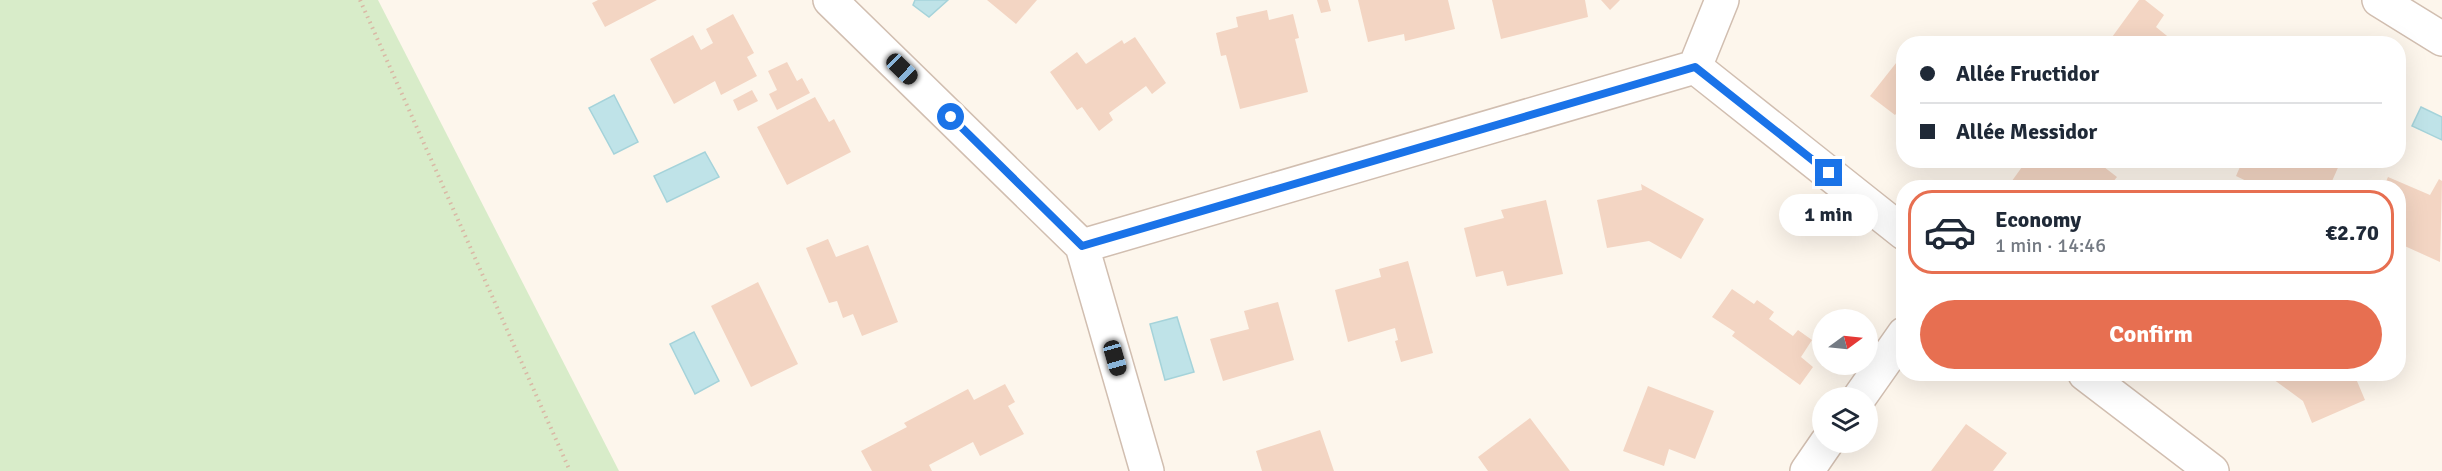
<!DOCTYPE html>
<meta charset="utf-8">
<style>
:root{--surface:#fff;--page:#f2f2f3;--text:#1f2937;--muted:#747a83;--line:#e0e1e3;--accent:#e76f51}
body{margin:0;font-family:Signika,sans-serif;background:var(--page);color:var(--text);height:100vh;display:flex;flex-direction:column;font-size:22px;white-space:nowrap}
*{box-sizing:border-box;margin:0}
p{font-size:20px;color:var(--muted)}
.icon{flex:none;width:33px;height:33px;fill:none;stroke:currentColor;stroke-width:2;stroke-linecap:round;stroke-linejoin:round}
.map{position:relative;flex:1;overflow:hidden}
.details{position:absolute;left:1896px;top:180px;width:510px;height:201px;display:flex;flex-direction:column;background:var(--surface);border-radius:24px;box-shadow:0 6px 24px #0002}
.details>*{flex:none}
.top-card{position:absolute;left:1896px;top:36px;width:510px;height:132px;border-radius:24px;box-shadow:0 6px 24px #0002;display:grid;align-content:center;height:132px;padding:0 24px;background:var(--surface)}
.needle{width:39px;rotate:75deg}
.buttons{position:absolute;left:1812px;top:309px;display:grid;gap:12px}
.buttons a{display:grid;place-items:center;width:66px;height:66px;border-radius:50%;background:var(--surface);box-shadow:0 6px 24px #0002;font-size:30px}
.end{position:absolute;width:27px;height:27px;margin:-14px;border:8px solid #1a73e8;background:#fff;box-shadow:0 0 0 3px #fff}
.from{border-radius:50%}
.bubble{position:absolute;height:42px;border-radius:21px;background:var(--surface);box-shadow:0 6px 24px #0002;font-size:20px;font-weight:700;line-height:42px;text-align:center}
.car{position:absolute;width:18px;height:36px;margin:-18px -9px;border-radius:8px;box-shadow:0 0 4px 2px #0007;background:linear-gradient(#222 24%,#8ab4d8 0 40%,#222 0 76%,#8ab4d8 0 86%,#222 0)}
.top-card b{display:flex;align-items:center;gap:21px;height:57px;font-size:22px}
.top-card b+b{border-top:2px solid var(--line)}
.top-card i{width:15px;height:15px;background:var(--text)}
ul{padding:10px 0 0;list-style:none}
li{display:flex;align-items:center;gap:18px;height:84px;margin:0 12px 9px;padding:0 12px;border:3px solid transparent;border-radius:24px}
li div{flex:1}
li b{display:block;font-size:22px}
li em{font-style:normal;font-weight:700}
li.on{border-color:var(--accent)}
li>.icon{width:54px;height:54px;stroke-width:1.5}
.cta{display:flex;gap:12px;margin-top:auto;padding:12px 24px}
.cta a{flex:1;height:69px;border-radius:36px;background:var(--accent);color:#fff;font-size:24px;font-weight:700;line-height:69px;text-align:center}
.map>svg:first-child{display:block}
.green{fill:#d8ecc9}
.water{fill:#bfe3e8;stroke:#a5d3da;stroke-width:1.5}
.building{fill:#f3d5c3}
.lines{fill:none;stroke-linecap:round;stroke-linejoin:round}
.minor-casing{stroke:#d1beb0;stroke-width:36}
.path{stroke:#d9b8a5;stroke-width:4;stroke-dasharray:1.5 4.5;stroke-linecap:butt}
.minor{stroke:#fff;stroke-width:33}
.route{stroke:#1a73e8;stroke-width:8}
</style>
<div class="map">
<svg width="2442" height="471" viewBox="0 0 2442 471">
<rect width="100%" height="100%" fill="#fdf6ec"/>
<path class="green" d="M0,0H378L619,471H0Z"/>
<path class="water" d="M915,0H948L929,17L913,5Z
M614,95L638,142L614,154L589,108Z
M2421,107L2442,117V140L2412,126Z
M705,152L719,177L667,202L654,176Z
M1177,317L1194,372L1165,380L1150,324Z
M694,332L719,381L695,394L670,344Z"/>
<path class="building" d="M598,0H657L605,27L592,3Z
M987,0H1037L1016,24Z
M1317,0H1328L1331,11L1321,13Z
M1358,0H1448L1455,29L1405,41L1404,34L1368,42Z
M1492,0H1585L1588,17L1501,39Z
M1601,0H1620L1610,10Z
M2139,0H2145L2164,15L2156,27L2177,44H2107Z
M1267,10L1269,20L1293,14L1299,38L1295,39L1308,92L1240,109L1226,55L1221,56L1216,33L1238,27L1236,17Z
M733,14L754,53L747,57L757,76L721,95L715,81L674,104L650,59L693,35L701,50L713,43L706,29Z
M1135,37L1166,83L1152,94L1146,86L1109,113L1113,120L1099,131L1082,107L1077,110L1050,72L1077,52L1086,64L1122,40L1124,44Z
M1904,53V105L1895,115L1870,96Z
M787,62L797,81L802,78L810,93L777,110L769,94L777,90L768,71Z
M752,90L758,101L738,111L733,100Z
M815,97L829,122L834,119L851,152L787,185L757,127Z
M2027,160H2095L2117,177L2108,188H2011L2009,185Z
M2243,160H2334L2340,163L2329,188H2261L2236,176Z
M2388,177L2430,195L2439,179L2442,181L2440,262L2398,243V188H2383Z
M1641,184L1704,219L1681,259L1649,241L1607,248L1597,200L1642,190Z
M1546,200L1563,274L1507,286L1503,271L1476,277L1464,228L1504,218L1501,210Z
M828,239L836,257L868,245L898,322L862,336L853,314L843,318L837,301L829,303L806,248Z
M1408,261L1433,353L1401,362L1395,341L1398,340L1395,328L1348,342L1335,290L1381,277L1379,269Z
M758,282L798,364L751,387L711,306Z
M1732,289L1754,304L1757,300L1774,312L1769,319L1793,336L1798,330L1812,340L1801,357L1813,367L1800,385L1732,336L1735,332L1712,317Z
M1278,302L1294,360L1223,381L1210,339L1249,329L1244,311Z
M2266,374H2354L2365,400L2312,423L2303,401Z
M1005,384L1015,402L1008,406L1024,434L980,456L973,442L929,465L932,471H872L861,451L907,427L904,423L968,389L974,400Z
M1648,386L1714,411L1695,459L1669,449L1664,466L1623,451Z
M1530,418L1570,471H1488L1478,457Z
M1966,424L2007,453L1993,471H1931Z
M1320,430L1334,471H1262L1256,451Z"/>
<g class="lines">
<defs>
<path id="minor" d="M830,0L1082,246L1147,471
M2379,0L2442,39
M1695,67L1904,233
M1082,246L1695,67L1722,0
M2085,374L2212,471
M1859,398L1904,334
M1807,471L1827,442"/>
</defs>
<use href="#minor" class="minor-casing"/>
<path class="path" d="M360,0L570,471"/>
<use href="#minor" class="minor"/>
</g>
<g class="lines">
<path class="route" d="M951,117L1082,246L1695,67L1829,173"/>
</g>
</svg>
<div class="buttons">
<a><svg class="needle" viewBox="-14 -14 28 28"><path d="M0-13l5 13h-10z" fill="#e53935"/><path d="M0 13l5-13h-10z" fill="#747a83"/></svg></a>
<a><svg class="icon" aria-label="layers" viewBox="0 0 24 24"><path d="M12 4l9 5-9 5-9-5zM3 14l9 5 9-5"/></svg></a>
</div>
<i class="end from" style="left:951px;top:117px"></i>
<i class="end" style="left:1829px;top:173px"></i>
<div class="bubble" style="left:1779px;top:194px;width:99px">1 min</div>
<i class="car" style="left:902px;top:69px;rotate:134deg"></i>
<i class="car" style="left:1115px;top:358px;rotate:164deg"></i>
<div class="top-card">
<b><i class="from"></i>Allée Fructidor</b>
<b><i></i>Allée Messidor</b>
</div>
<section class="details">
<ul>
<li class="on"><svg class="icon" aria-label="car" viewBox="0 0 24 24"><path d="M5 17H2v-5l4-1 3-4h7l3 4 3 1v5h-3M9 17h6M6 11h13"/><circle cx="7" cy="17" r="2"/><circle cx="17" cy="17" r="2"/></svg><div><b>Economy</b><p>1 min · 14:46</p></div><em>€2.70</em></li>
</ul>
<div class="cta"><a>Confirm</a></div>
</section>
</div>
